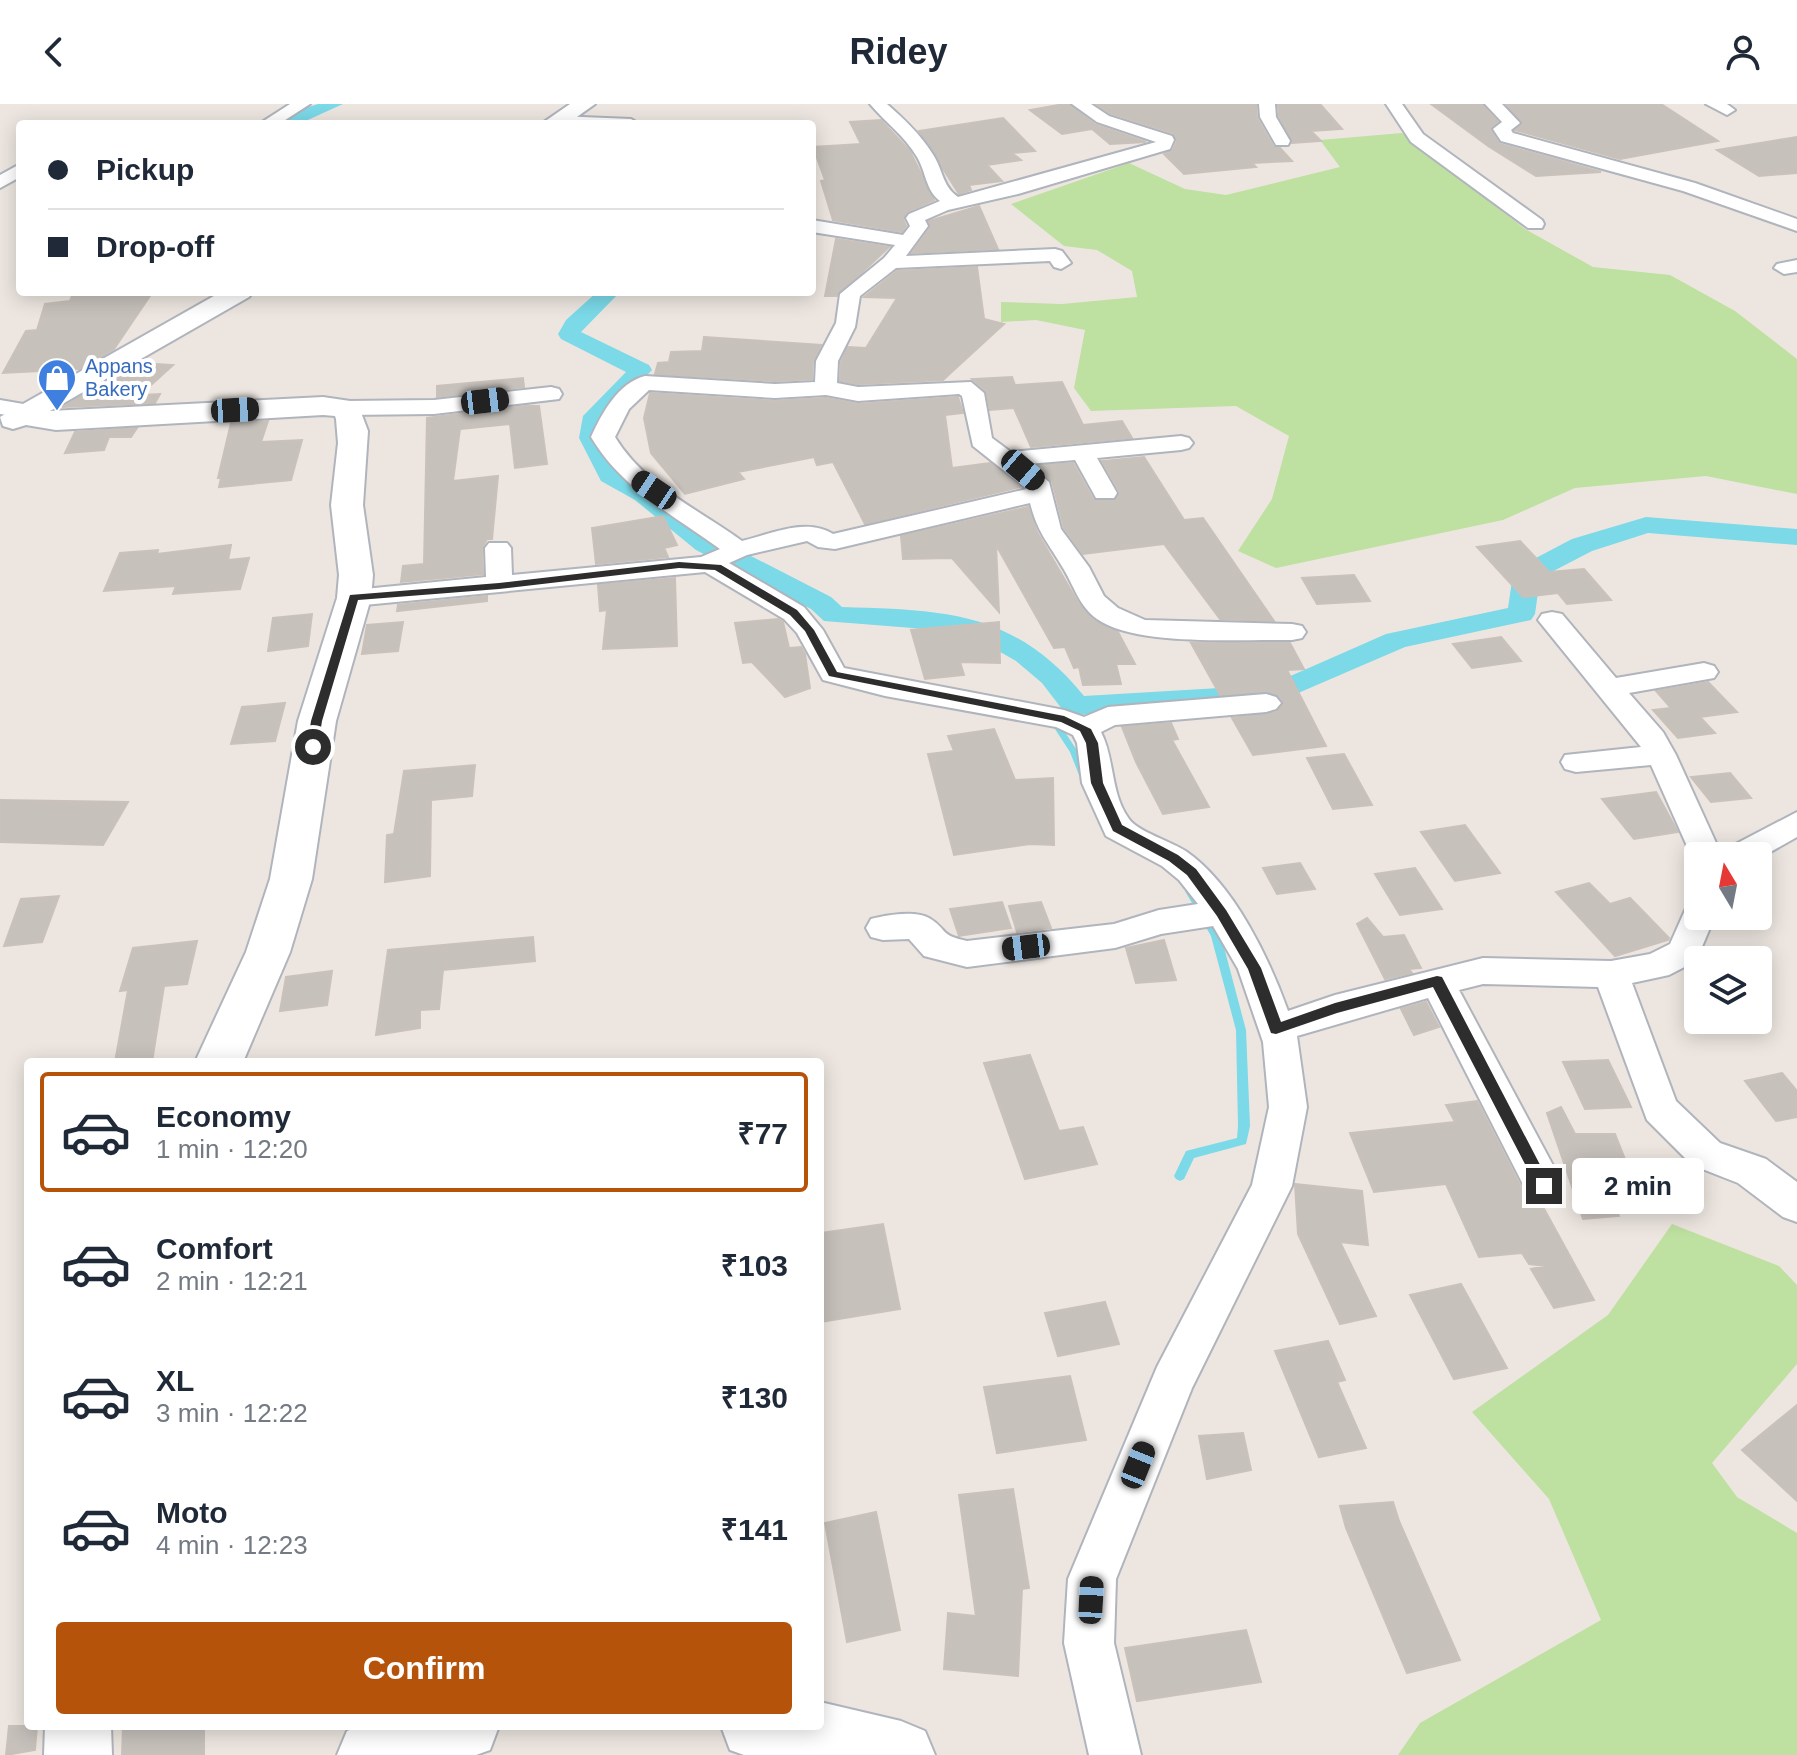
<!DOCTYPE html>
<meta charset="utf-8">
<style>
:root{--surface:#fff;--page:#f2f2f3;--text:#1f2937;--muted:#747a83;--line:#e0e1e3;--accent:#b45309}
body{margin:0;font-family:Helvetica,sans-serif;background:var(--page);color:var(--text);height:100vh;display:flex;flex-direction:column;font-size:30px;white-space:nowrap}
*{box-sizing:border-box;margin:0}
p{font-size:26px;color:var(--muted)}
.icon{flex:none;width:44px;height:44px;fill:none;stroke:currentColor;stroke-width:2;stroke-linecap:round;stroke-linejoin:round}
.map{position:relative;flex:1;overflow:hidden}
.drawer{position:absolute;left:24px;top:954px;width:800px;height:672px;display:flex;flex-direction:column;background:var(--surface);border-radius:8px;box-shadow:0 4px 20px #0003}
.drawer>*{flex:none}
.hud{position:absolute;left:16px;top:16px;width:800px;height:176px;border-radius:8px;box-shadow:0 4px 20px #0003;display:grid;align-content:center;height:176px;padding:0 32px;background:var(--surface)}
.needle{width:52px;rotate:350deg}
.tools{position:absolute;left:1684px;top:738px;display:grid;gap:16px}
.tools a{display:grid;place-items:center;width:88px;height:88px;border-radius:8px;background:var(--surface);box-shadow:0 4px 20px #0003;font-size:40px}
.end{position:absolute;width:36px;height:36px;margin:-18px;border:10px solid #2d2d2d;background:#fff;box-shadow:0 0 0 4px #fff}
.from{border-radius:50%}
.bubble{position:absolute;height:56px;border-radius:8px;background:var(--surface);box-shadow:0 4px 20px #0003;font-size:26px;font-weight:600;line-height:56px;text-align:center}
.car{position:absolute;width:24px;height:48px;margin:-24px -12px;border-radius:10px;box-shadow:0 0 6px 2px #0007;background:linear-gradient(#222 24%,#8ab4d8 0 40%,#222 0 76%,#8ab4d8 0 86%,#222 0)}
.hud b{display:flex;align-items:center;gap:28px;height:76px;font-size:30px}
.hud b+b{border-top:2px solid var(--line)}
.hud i{width:20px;height:20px;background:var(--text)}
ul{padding:14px 0 0;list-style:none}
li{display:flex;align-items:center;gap:24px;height:120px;margin:0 16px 12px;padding:0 16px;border:4px solid transparent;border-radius:8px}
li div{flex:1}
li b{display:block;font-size:30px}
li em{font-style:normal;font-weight:600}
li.on{border-color:var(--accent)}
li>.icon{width:72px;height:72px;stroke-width:1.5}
.action{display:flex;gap:16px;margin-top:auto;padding:16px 32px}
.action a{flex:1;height:92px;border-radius:8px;background:var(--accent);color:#fff;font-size:32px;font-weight:600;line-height:92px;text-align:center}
header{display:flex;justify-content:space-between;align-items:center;height:104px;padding:0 32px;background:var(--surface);font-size:36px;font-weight:600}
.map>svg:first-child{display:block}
.green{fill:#bee0a0}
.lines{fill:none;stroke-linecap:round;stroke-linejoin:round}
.stream{fill:#7bd9e8;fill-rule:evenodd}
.canal{fill:#7bd9e8;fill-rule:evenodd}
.building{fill:#c6c1bb;stroke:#c9c1ba;stroke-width:2}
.street-casing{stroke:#b0b4bc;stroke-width:4}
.secondary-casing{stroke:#b0b4bc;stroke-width:4}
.street{fill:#fff;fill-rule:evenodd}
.secondary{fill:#fff;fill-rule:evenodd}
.route{fill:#2d2d2d}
.labels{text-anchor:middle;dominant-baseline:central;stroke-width:8;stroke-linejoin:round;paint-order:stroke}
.far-shop-label{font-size:20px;fill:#366cbe;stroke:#fff;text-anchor:start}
</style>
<header><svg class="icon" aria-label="back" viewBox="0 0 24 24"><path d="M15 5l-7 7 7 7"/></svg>Ridey<svg class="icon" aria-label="person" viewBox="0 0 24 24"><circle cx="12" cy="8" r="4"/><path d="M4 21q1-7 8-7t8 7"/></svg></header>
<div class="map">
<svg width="1797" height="1651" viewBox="0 0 1797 1651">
<rect width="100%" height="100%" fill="#ede6e0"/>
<path class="green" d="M1402,29L1525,125L1593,163L1670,171L1735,207L1797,255V390L1706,372L1575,384L1503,416L1276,464L1238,447L1272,395L1289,332L1236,302L1091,307L1074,284L1085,226L1036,216L1001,218V198L1062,200L1137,193L1132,167L1097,146L1064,142L1011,100L1129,59L1185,85L1226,91L1340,63L1320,36Z
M1672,1120L1779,1162L1797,1181V1260L1712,1359L1737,1393L1797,1429V1651H1398L1420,1619L1601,1516L1549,1395L1472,1308L1608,1211Z"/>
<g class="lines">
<path class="stream" d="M1076,599L1080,602L1067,610L1061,622L1078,648L1089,671L1084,674L1079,671L1070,648L1053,622L1060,606Z
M1190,784L1193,785L1221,832L1246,926L1250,1022L1246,1040L1194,1054L1184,1075L1180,1077L1176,1075L1174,1072L1186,1047L1237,1034L1238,1022L1236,926L1211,832L1185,787Z"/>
<path class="canal" d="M318,0H343L299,20H279L293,8Z
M597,188H620L581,228L649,261L652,266L607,314L603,334L620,367L653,386L716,434L831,493L842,503C944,506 1015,507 1084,592L1270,581L1386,530L1508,504L1513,470L1517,464L1572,435L1646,413L1797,425V441L1648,429L1592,447L1540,474L1535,510L1531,516L1405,543L1275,599L1076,611L1065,609L1042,579L1016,557L988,541L938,526L824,517L811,505L696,446L635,396L601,377L579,334L583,312L626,268L561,235L558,230L566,216Z"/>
</g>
<path class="building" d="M1064,0H1069L1096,21L1146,38L1110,40L1092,25L1062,30L1030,6Z
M1096,0H1256L1257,14L1273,42L1280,44L1292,57L1252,59L1256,63L1184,70L1164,50L1173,46L1177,37L1173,29L1110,9Z
M1278,0H1320L1342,25L1311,27L1321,37L1292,39L1279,12Z
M1431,0H1482L1498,18L1490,25L1500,40L1601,68L1536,72L1488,42Z
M1506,0H1661L1718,37L1620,55L1515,26L1523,19Z
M1003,14L1035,47L1012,49L1021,56L987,61L1002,77L969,81L971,86L959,90L919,27Z
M881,16L910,47L934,96L907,108L903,115L906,122L902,128L833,116L821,77L825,76L813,43L861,40L850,18Z
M1797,33V69L1759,72L1717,46Z
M979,102L998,145L912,149L930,124L929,117Z
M836,135L889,143L837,192H825Z
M977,163L984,215L1004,220L943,276L858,280L840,277L841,258L848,243L866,244L897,194L864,193L897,167Z
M117,188L116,192L152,189L114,245L80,265L3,269L26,227L37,226L45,200L70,197L73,190Z
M704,233L821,241L813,257L812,275L775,277L655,270L658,259L669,258L671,248L702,247Z
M140,259L173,261L140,291L160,290L155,299L62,303Z
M1012,273L1015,281L1062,278L1083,321L1122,317L1132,334L1031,343L1014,304L990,306L986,287L972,275Z
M523,274L524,283L437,293V282Z
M650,289L775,297L826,294L858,300L958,293L963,309L945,311L952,364L990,359L1020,383L865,420L833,358L817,361L814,353L738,368L744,375L685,390L651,349L644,314Z
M526,302H539L547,360L515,364L510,320L460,325L453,377L498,372L492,435H487L482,444L483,470L401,478L403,462L424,460L427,314Z
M268,317L261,338L302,336L291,376L219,383L221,374H218L231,319Z
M137,324L131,333H109L104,346L65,349L75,328Z
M1144,353L1184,416L1203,414L1274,517L1220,515L1164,440L1083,450L1064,424L1052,377L1035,362L1073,359L1093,395L1114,397L1120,388L1102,357Z
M1028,403L1037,428L1079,500L1095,517L1118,528L1135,560H1116L1121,580L1083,581L1079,563L1074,564L1065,543L1054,544L996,441L999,508L952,454L903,455L901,432Z
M663,412L677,441L664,444L668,453L596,460L592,424Z
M1520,437L1549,468L1584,465L1611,496L1567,500L1558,489L1523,493L1477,443Z
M231,441L228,456L249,454L240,485L173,490L176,482L104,487L120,449L158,446L157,450Z
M1354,471L1370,497L1317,500L1302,474Z
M675,474L677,542L603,545L607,506L600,507L598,481Z
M487,492V497L397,507L398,501Z
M312,510L308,542L268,547L273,514Z
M778,515L783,518L789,544L801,543L805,550L810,584L785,593L752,558L743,559L735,519Z
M403,518L398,547L362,550L367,521Z
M999,518L1000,559L960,558L964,571L925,575L911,526Z
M1501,533L1521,557L1472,564L1453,540Z
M1191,539H1290L1304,565L1287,566L1326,642L1253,651L1232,614L1277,608L1283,597L1277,590L1267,587L1220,591Z
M1708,578L1737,608L1700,613L1715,629L1678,634L1653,606L1671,604L1656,587Z
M285,599L275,637L231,640L242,603Z
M1171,619L1178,635L1172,636L1209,703L1163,710L1136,658L1122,623Z
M994,625L1015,676L1053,674L1054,741L1030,740L954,751L928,650L954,647L948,632Z
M1344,650L1372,701L1333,705L1307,654Z
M475,661L472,692L431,696L430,772L385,778L387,731L394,730L404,667Z
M1730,669L1751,694L1711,698L1691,673Z
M1656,688L1678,728L1634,735L1602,695Z
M0,696L128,698L103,741L0,738Z
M1465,721L1500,769L1455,777L1421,728Z
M1300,759L1315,785L1277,790L1263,764Z
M1415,764L1442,805L1400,811L1375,770Z
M1589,779L1610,800L1630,794L1669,834L1668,836L1615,852L1556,788Z
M59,792L42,838L4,842L21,795Z
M1002,798L1011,824L959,832L950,805Z
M1041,798L1051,824L1017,828L1009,802Z
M1367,814L1383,833L1404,831L1421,864L1409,865L1412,869L1385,875L1357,820Z
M533,833L535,857L443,866L439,905L420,906V924L376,931L388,846Z
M1164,836L1176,876L1136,879L1126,844Z
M197,837L187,880L164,882L152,958H115L128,886L120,887L133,844Z
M332,867L327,901L280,907L286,873Z
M1426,898L1439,923L1414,931L1401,905Z
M1030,951L1059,1027L1083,1023L1097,1060L1025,1075L984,959Z
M1608,956L1631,1003L1585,1005L1563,958Z
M1782,969L1797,987V1013L1776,1017L1745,977Z
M1477,997L1527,1095L1542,1101L1594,1196L1554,1204L1531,1165L1546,1162L1529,1160L1522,1149L1479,1153L1446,1080L1374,1088L1350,1029L1455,1018L1446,1001Z
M1561,1003L1575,1030H1615L1630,1068H1596L1619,1112L1583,1115L1547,1009Z
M1295,1080L1362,1087L1368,1141L1340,1138L1376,1212L1340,1220L1298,1130Z
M883,1120L900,1205L820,1218V1129Z
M1461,1180L1507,1264L1454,1275L1410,1191Z
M1105,1198L1119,1240L1058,1252L1045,1209Z
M1328,1237L1345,1276L1337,1278L1366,1344L1319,1353L1275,1247Z
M1070,1272L1086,1336L997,1349L984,1283Z
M1797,1301V1397L1742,1346Z
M1243,1329L1251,1366L1207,1375L1199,1332Z
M1013,1385L1029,1484L1022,1485L1018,1572L944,1565L948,1509L976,1512L959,1391Z
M1393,1398L1399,1417L1460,1556L1407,1569L1346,1424L1340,1402Z
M876,1408L900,1526L847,1538L825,1419Z
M1246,1526L1261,1578L1137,1597L1125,1544Z
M9,1622H37L35,1646L6,1651Z
M123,1622H204V1651H122Z"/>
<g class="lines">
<defs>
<path id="street" d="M290,0H310L279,20H259Z
M870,0H887C904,15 920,30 932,49C943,65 942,82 958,93L1156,38L1097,18L1072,0H1091L1109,12L1172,32L1174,36L1170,45L1018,90L948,106L925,116L928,122L906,152L1055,145L1062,147L1071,159L1061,165L1054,163L1050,157L896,164L860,192L855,223L838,257L837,279L858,283L971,278L984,289L992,334L1011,348L1181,332L1189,334L1193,339L1189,344L1181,346L1097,354L1117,389L1114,394H1096L1075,356L1028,360L1049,378L1061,425L1089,463L1104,492L1118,504L1145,516L1292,520L1302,522L1306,528L1302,534L1292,536C1242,535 1137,543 1097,515C1079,502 1074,482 1063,464C1048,438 1038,430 1030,399L835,445L818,443L807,437L747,451L729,459L804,503L823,526L844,564L1064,606L1084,613L1108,603L1266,590L1276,593L1281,599L1276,605L1266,608L1115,621L1101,628C1115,655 1110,689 1129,715C1138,728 1173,738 1187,748C1234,781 1269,854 1288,907L1335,891L1483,854L1611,857L1650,850L1670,840L1686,804L1698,800V812H1715L1696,857L1669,871L1632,879L1676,997L1720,1039L1766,1055L1797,1078V1118L1783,1113L1738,1079L1692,1061L1647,1016L1598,883L1483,880L1459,886L1564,1082L1558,1094L1544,1099L1530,1094L1428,894L1297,932L1307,1003L1292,1082L1192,1284L1116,1475L1114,1539L1141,1651H1089L1064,1539L1068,1475L1157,1263L1252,1081L1269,1003L1263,938L1238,865L1213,822L1161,830L1115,844L967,863L924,852L909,835L883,836L871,833L866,824L871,815C886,811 915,806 929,814C948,825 938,831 967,837L1114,820L1159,806L1198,800L1179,776L1162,762L1106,732L1082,679L1077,639L1073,631L1056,623L885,592L823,576L797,529L784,515L705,468L354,502L345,500L341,494L345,488L354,486L486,473L485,444L489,439H507L511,444L512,471L701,453L720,445C672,410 622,385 591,333C602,309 618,279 645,272L775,280L815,278L816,257L836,219L840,190L884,154L895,141L812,128V116L903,131L910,122L906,114L909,110L940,97C926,87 926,68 917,53C905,32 885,18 870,0ZM649,286L775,294L826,291L858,297L959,290L962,292L973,342L1027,385L833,430C807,413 771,430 742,437C698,405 644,381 615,333L629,305Z
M1259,0H1275L1276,13L1290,37L1288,41H1276L1260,13Z
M1386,0H1402L1423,30L1542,116L1544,120L1542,124H1528L1411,38Z
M1485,0H1502L1520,19L1511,26L1513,29L1695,79L1797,115V127L1683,87L1501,37L1493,25L1502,18Z
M1706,0H1727L1735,6L1727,11Z
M557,12L631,15L639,20H551V14Z
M20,60V73L0,84V71Z
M1797,156V168L1784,170L1774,164L1777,160Z
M551,283L559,285L562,290L559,295L434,310L347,311L339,309L336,304L339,299L347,297L434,296Z
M0,296L35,302L38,307L35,312L27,314L0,310Z
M1552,508L1562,510L1616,574L1704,559L1714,562L1718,568L1714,574L1629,589L1663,628L1676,651L1722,752H1698V761L1695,760L1651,661L1576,668L1565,665L1561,658L1565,651L1641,643L1538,516L1542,510Z
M1797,708V733L1758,755V752H1723L1728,744Z"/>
<path id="secondary" d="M570,0H595L567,20H541Z
M221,188H253L249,193L50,307L323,293L357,298L368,327L363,401L373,471L371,494L336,617L312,775L290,848L243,958H195L246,848L270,775L298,617L337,494L339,471L331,401L338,339L336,315L335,312L323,311L56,326L26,321L13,325L3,322L0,313Z
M820,1598L901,1617L925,1627L935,1651H744L730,1646L721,1622H820Z
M45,1622H111L112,1651H44Z
M360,1622H499L490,1646L476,1651H337L347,1627Z"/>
</defs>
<use href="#street" class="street-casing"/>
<use href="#secondary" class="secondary-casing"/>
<use href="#street" class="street"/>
<use href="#secondary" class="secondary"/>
</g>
<path class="route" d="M679,458L721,461L797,506L814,526L837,568L1064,612L1091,625L1098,639L1103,679L1122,721L1178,751L1196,765L1226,806L1261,864L1281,918L1335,899L1437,872L1442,873L1549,1078V1087H1539L1433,883L1337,909L1276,930L1271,929L1248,865L1217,812L1187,771L1169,757L1113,727L1091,679L1086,639L1080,627L1061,618L829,572L805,527L790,511L715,466L679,464L499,485L358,496L322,617L318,643L313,647L307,643L311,617L350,491L499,479Z"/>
<defs>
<symbol id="shop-pin" viewBox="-11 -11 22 30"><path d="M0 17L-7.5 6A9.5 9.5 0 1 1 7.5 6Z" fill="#3f7fe0" stroke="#fff"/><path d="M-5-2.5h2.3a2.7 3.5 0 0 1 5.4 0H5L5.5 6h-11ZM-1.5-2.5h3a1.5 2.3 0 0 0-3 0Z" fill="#fff"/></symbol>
</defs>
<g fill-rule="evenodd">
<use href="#shop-pin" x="35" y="252" width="44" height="60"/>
</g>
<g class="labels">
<g class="far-shop-label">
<text x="85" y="262">Appans<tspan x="85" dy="23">Bakery</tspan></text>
</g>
</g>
</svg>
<div class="tools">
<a><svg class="needle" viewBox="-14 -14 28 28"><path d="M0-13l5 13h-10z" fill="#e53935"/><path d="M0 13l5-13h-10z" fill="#747a83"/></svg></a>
<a><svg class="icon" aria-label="layers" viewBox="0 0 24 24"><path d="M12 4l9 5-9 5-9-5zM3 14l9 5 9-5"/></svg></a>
</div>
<i class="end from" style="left:313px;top:643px"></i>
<i class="end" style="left:1544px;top:1082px"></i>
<div class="bubble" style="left:1572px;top:1054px;width:132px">2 min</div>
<i class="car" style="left:485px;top:297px;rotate:83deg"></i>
<i class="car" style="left:235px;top:306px;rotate:87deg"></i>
<i class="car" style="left:1023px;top:366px;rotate:130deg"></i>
<i class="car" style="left:654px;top:386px;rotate:304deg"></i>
<i class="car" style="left:1026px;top:843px;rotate:263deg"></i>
<i class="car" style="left:1138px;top:1361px;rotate:22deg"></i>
<i class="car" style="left:1091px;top:1496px;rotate:3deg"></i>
<div class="hud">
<b><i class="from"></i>Pickup</b>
<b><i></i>Drop-off</b>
</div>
<section class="drawer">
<ul>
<li class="on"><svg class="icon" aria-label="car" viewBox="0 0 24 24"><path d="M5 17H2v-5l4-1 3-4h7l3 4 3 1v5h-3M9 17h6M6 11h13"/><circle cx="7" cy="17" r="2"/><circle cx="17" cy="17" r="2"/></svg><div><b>Economy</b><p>1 min · 12:20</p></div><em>₹77</em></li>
<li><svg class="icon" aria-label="car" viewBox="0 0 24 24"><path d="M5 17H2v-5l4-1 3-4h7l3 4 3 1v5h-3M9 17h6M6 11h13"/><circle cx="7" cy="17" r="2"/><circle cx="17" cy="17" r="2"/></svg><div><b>Comfort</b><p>2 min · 12:21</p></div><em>₹103</em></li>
<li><svg class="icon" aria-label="car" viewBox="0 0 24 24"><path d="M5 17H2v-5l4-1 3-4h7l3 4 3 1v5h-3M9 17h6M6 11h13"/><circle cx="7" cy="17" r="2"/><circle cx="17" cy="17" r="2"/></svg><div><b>XL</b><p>3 min · 12:22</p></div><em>₹130</em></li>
<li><svg class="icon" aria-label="car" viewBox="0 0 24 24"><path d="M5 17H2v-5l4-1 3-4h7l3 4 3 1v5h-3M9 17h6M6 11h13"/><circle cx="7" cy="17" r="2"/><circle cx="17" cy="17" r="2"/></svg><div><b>Moto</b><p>4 min · 12:23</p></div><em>₹141</em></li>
</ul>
<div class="action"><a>Confirm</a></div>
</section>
</div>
